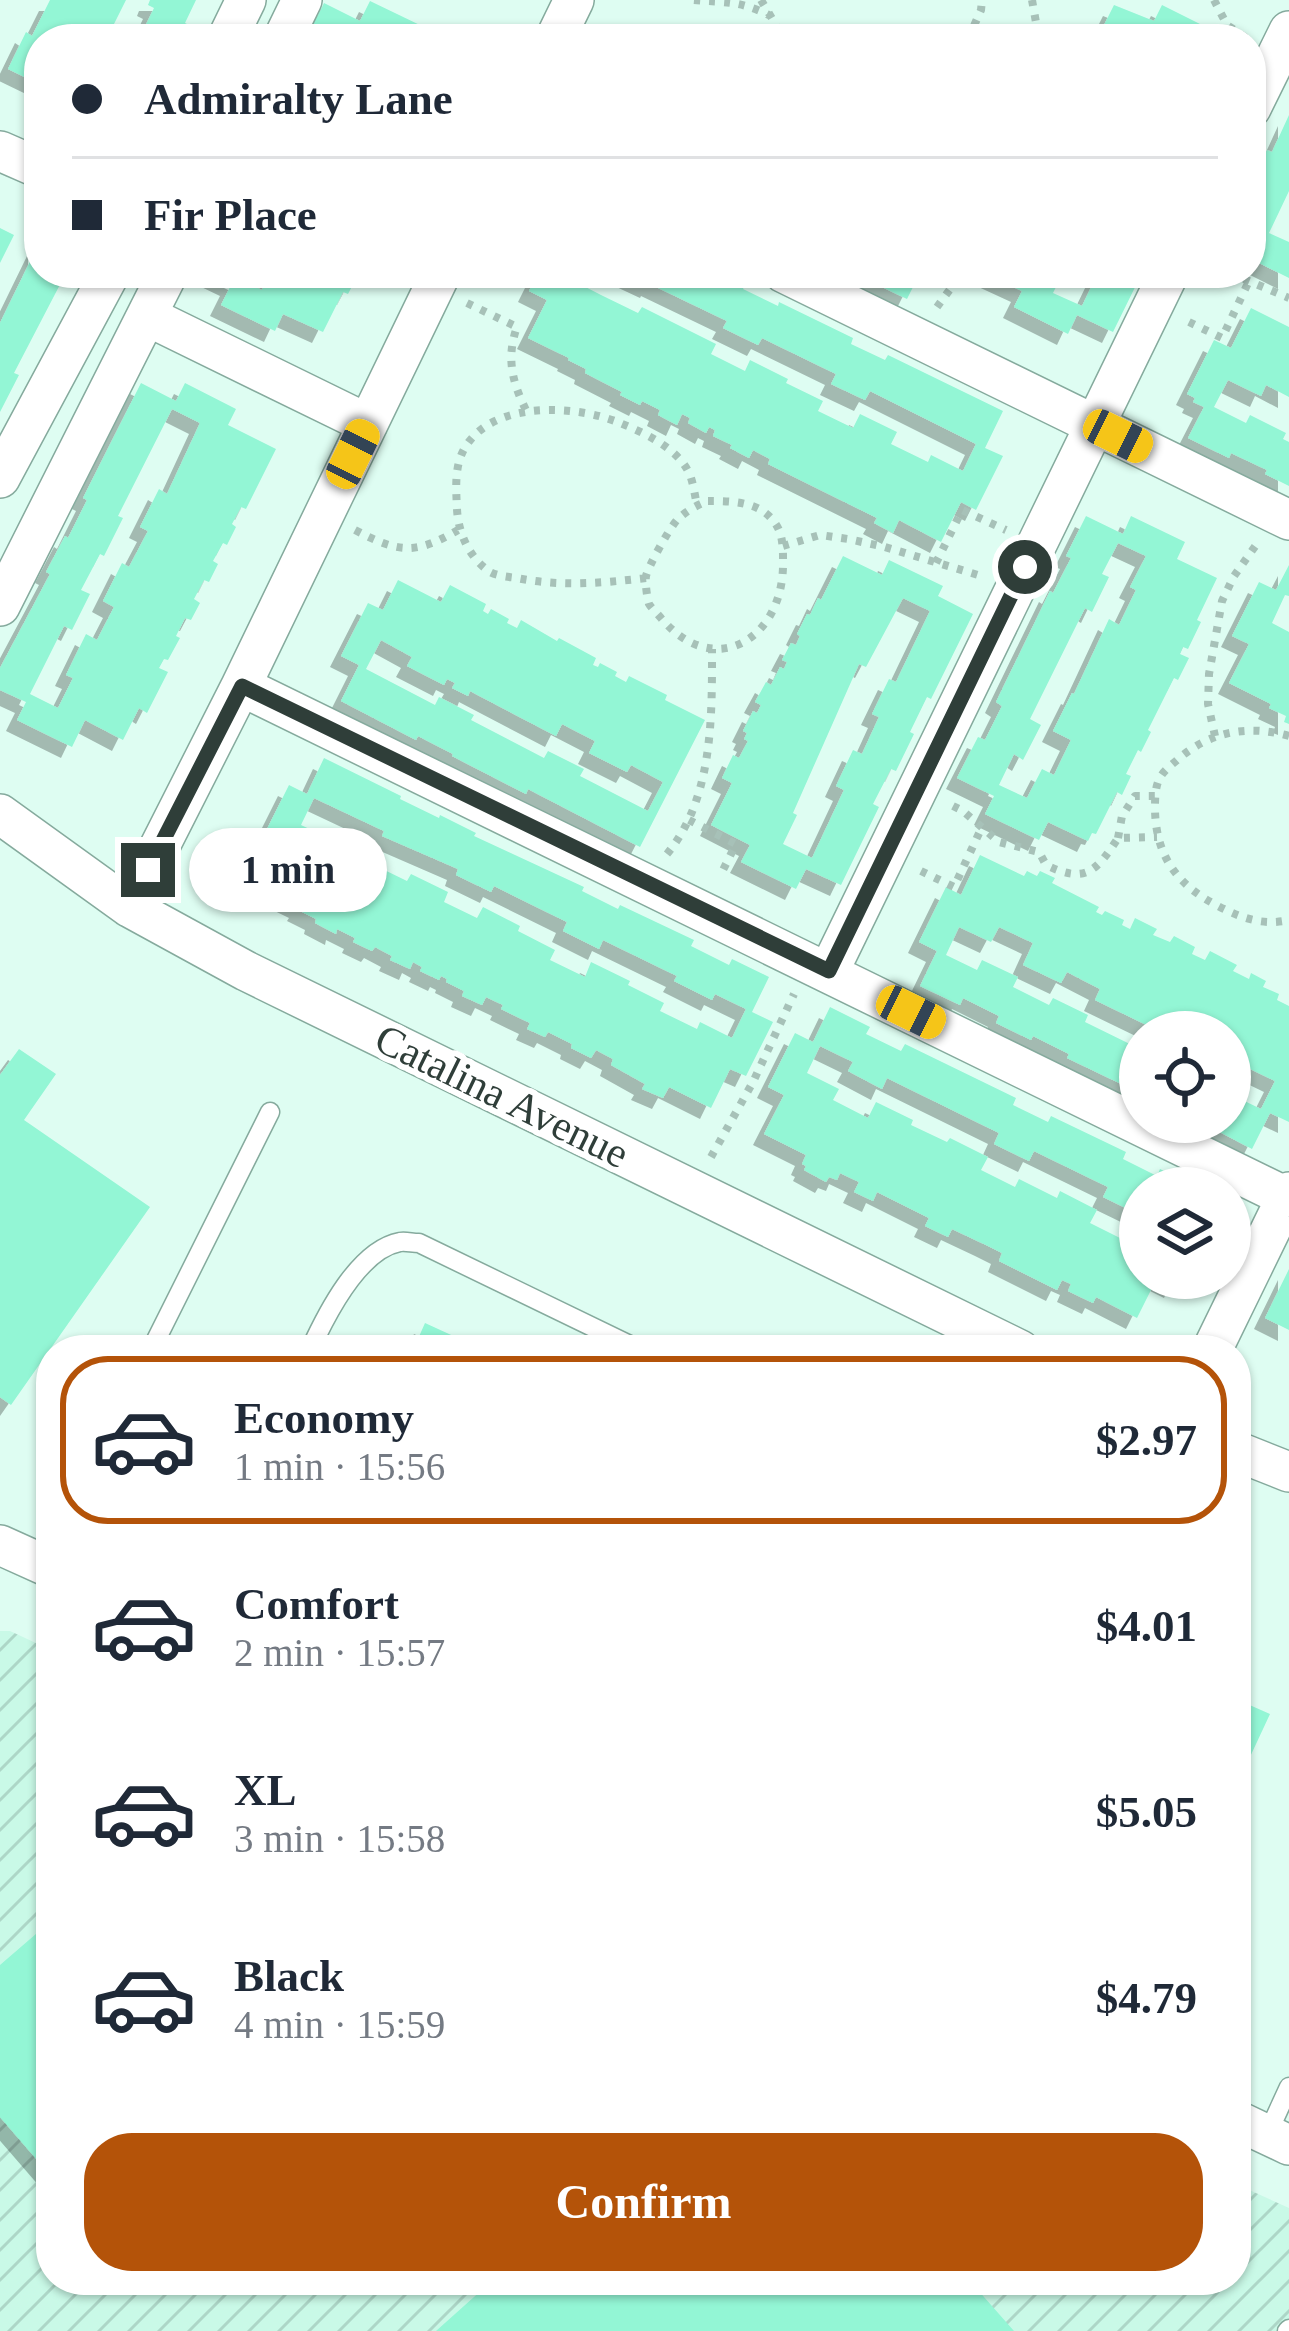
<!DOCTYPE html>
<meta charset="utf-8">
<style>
:root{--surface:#fff;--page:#f2f2f3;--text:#1f2937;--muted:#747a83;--line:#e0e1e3;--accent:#b45309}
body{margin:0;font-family:Georgia,serif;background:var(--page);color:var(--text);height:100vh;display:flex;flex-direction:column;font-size:45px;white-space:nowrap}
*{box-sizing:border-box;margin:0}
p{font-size:39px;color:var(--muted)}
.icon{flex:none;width:66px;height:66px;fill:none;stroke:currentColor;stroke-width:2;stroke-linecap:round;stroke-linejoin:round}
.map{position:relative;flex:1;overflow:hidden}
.sheet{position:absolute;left:36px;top:1335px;width:1215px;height:960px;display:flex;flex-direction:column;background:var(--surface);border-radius:48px;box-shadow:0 3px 9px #0004}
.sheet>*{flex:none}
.banner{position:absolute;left:24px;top:24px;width:1242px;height:264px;border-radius:48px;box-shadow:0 3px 9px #0004;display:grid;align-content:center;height:264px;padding:0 48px;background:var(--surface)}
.tools{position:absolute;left:1119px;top:1011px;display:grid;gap:24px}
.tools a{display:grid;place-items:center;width:132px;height:132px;border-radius:50%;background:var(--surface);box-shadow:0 3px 9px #0004;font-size:60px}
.end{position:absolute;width:54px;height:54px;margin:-27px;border:15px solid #2f3e39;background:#fff;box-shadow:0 0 0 6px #fff}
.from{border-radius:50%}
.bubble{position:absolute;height:84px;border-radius:42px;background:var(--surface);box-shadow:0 3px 9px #0004;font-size:39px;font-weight:800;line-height:84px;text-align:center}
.car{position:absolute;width:36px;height:72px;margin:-36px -18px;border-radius:15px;box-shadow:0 0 9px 3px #0007;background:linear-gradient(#f5c518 24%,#345 0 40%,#f5c518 0 76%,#345 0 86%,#f5c518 0)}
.banner b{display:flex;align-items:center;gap:42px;height:114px;font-size:45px}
.banner b+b{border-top:3px solid var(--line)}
.banner i{width:30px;height:30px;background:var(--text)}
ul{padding:21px 0 0;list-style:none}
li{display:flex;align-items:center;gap:36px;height:168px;margin:0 24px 18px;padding:0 24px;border:6px solid transparent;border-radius:48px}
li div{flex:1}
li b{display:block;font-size:45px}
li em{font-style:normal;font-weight:800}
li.on{border-color:var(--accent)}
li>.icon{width:108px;height:108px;stroke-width:1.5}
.button{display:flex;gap:24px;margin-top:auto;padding:24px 48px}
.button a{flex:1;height:138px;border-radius:48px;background:var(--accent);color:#fff;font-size:48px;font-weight:800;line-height:138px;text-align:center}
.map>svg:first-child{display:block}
.industrial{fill:url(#industrial-furrows)}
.building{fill:#93f6d5;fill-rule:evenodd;filter:url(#shadow)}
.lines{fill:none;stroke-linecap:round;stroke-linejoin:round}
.lane-casing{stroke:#85aa9d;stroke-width:21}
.street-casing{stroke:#85aa9d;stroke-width:42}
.path{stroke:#a7c1b8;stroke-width:8;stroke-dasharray:6 9;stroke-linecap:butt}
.lane{stroke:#fff;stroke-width:18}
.street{stroke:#fff;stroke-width:39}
.route{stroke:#2f3e39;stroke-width:15}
.labels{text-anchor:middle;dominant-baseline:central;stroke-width:12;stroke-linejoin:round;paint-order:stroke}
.street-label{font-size:42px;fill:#2f3e39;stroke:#fff}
</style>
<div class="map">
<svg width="1289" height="2331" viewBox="0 0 1289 2331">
<defs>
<pattern id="industrial-furrows" width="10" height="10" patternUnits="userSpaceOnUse" patternTransform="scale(3)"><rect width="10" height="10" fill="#c9f9e7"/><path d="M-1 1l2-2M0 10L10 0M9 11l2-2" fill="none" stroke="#add6c7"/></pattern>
<filter id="shadow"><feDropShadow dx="-11" dy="11" stdDeviation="0" flood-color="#0004"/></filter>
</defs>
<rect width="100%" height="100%" fill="#defdf2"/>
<path class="industrial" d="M0,1631H10L51,1650V2280H1236V2184L1289,2208V2331H0Z"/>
<path class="building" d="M50,0H126L110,32L104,29L99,39H39V84L8,69L26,32L32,36Z
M150,0H196L185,23L189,25L182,39H139L154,8L148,5Z
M370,1L424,27L418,39H380L357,27L351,39H306L324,3L360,21Z
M1114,5L1154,21L1162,5L1216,32L1212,39H1097Z
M671,25L700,39H664Z
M1289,115V191L1269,233L1289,242V278L1255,261L1260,252L1251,248V183L1267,150L1272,152Z
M0,228L14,235L0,263Z
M39,243V273H66L14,373L19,375L0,412V323Z
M206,273H237L235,277L262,290L270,273H359L348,294L343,292L323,332L283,314L275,331L221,305L231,285Z
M538,273H571L568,278L601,295L638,313L642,307L716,344L711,354L745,371L750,360L788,379L786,383L823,401L818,411L853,428L860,414L897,432L891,444L928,462L931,455L963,471L976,444L870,391L865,400L831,384L836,374L762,338L758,345L723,328L727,321L652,285L651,287L621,273H720L745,285L743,289L778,306L779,302L853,338L851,344L885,360L888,355L1003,411L985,448L1003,456L976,510L961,502L941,542L899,520L893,533L874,523L877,518L768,464L770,459L753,450L749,458L730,448L732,445L713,436L715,430L709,427L706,433L688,423L690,418L682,414L677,425L658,415L660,410L642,401L640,405L620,395L622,392L585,373L586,369L568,360L569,358L528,338L547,300L529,291Z
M853,273H920L907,299Z
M983,273H1063L1053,293L1082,306L1098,273H1142L1113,332L1077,315L1068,334L1014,307L1022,291Z
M1251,308L1289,327V397L1266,385L1261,396L1228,380L1214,407L1246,423L1250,415L1286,433L1283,439L1289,442V486L1265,474L1267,470L1231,453L1229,458L1188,438L1204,407L1193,402L1195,398L1187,394L1214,340L1231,348Z
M141,383L176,401L185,383L236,409L228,425L276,449L246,509L241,507L232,524L236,527L227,545L223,543L213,561L218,564L209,582L204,580L194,599L200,603L191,620L185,618L176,636L180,638L168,660L164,659L159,668L168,672L147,713L139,708L123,740L85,720L72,747L17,720L26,702L0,690V668L50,574L46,572L65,536L68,538L87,500L83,498ZM172,409L200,423L167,494L159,489L140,527L148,531L129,567L122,563L103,601L114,607L97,640L86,634L66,675L73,678L58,708L30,694L64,626L72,630L90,594L81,590L100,554L104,556L123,518L118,516Z
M1086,516L1123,534L1131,516L1185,542L1177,559L1217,578L1197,620L1201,622L1188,649L1183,647L1180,654L1189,658L1178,680L1174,678L1148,730L1151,732L1141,752L1138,750L1126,774L1131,776L1122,795L1117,792L1096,834L1092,833L1088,841L1048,822L1039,840L985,814L994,796L957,778L978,737L985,740L1002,706L996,702L1050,591L1053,593L1071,558L1066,556ZM1118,543L1146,556L1130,587L1136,590L1119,625L1109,619L1074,694L1072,693L1053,731L1071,740L1054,775L1042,769L1027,798L999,785L1014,754L1023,760L1041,725L1030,719L1085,608L1092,612L1109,577L1102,574Z
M843,556L882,575L889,560L943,586L938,596L973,614L931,699L927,697L910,732L914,734L896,771L891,769L873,804L879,807L841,885L806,869L796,889L741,862L750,845L711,825L732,783L722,778L733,755L739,758L748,741L744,739L747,733L743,731L753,711L757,713L761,705L755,702L766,682L771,685L780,667L784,669L787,662L782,660L791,643L796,645L800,636L797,634L807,614L810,615L818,598L821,600ZM903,598L930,611L896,682L889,679L872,714L879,717L862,754L853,750L836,786L844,790L812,858L783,844L797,815L793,813L859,664L866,667Z
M1289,565V596L1285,595L1272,623L1289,632V724L1284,722L1286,716L1269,708L1271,704L1229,683L1249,644L1232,636L1259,582L1276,590Z
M398,580L441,602L450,585L486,604L483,611L488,614L491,609L509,619L507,623L517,628L521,620L557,641L559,638L596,658L593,665L598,667L600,663L617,672L615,676L626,682L629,676L667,695L665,700L705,720L640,847L528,789L526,794L452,756L453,754L418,736L416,740L341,701L359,665L341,656L368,603L383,610ZM381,640L412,657L407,666L444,685L447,679L455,683L452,688L468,696L470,691L556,736L562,724L595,741L589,753L627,772L631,765L663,782L648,811L580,776L584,769L548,751L544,758L471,720L474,715L439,697L435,705L366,669Z
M324,758L401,796L400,799L439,818L440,815L476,833L474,836L584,887L582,891L618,909L620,905L694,940L691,946L729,965L732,959L769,977L752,1012L773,1022L746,1076L730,1069L711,1108L669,1087L663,1098L642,1089L645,1084L611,1065L613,1059L596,1050L591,1058L571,1048L572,1044L548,1032L545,1037L527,1029L530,1023L501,1009L503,1005L486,997L482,1005L462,996L464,991L446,982L447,979L441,976L439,980L420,971L422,967L413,962L410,969L390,960L392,956L375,947L372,951L353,942L355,938L337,929L336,934L315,923L316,919L298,910L300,907L259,887L279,847L262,839L289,785L307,794ZM314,798L384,831L382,836L458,869L456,875L491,892L494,886L567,922L563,931L599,949L603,940L677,976L674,981L712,1000L715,994L746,1009L732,1038L700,1022L697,1029L660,1011L664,1003L628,985L630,981L591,962L585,977L550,960L555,950L518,931L520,926L483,907L477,918L444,902L448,892L411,874L407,881L370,863L374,855L335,836L333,840L301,825Z
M980,855L1024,876L1027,871L1037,876L1040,871L1055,878L1052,883L1099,907L1096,912L1102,915L1105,911L1124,920L1122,925L1130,929L1135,918L1157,929L1153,935L1170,942L1174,936L1195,947L1192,954L1205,960L1210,951L1237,965L1233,971L1249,979L1251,973L1266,981L1263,987L1279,994L1277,1000L1289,1006V1122L1270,1113L1252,1149L1214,1129L1215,1126L1207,1122H1230V1094L1261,1109L1275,1081L1244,1066L1246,1062L1230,1053V1032H1207L1177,1018L1170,1032H1161L1095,1000L1100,989L1067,972L1061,983L1023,965L1033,943L999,927L991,942L959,927L946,955L977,970L982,960L1018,977L1013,987L1049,1005L1053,998L1088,1015L1085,1022L1140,1049V1093L1067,1058L1069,1054L1033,1036L1031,1040L996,1023L999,1016L963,998L960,1005L920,986L937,951L919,942L946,887L961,895Z
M830,1007L870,1027L866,1034L901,1051L905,1044L1016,1098L1013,1105L1048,1122L1051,1116L1126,1152L1123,1159L1157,1176L1160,1169L1198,1188H1140L1138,1214L1103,1197L1108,1187L1034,1151L1029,1161L994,1144L999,1133L887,1078L882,1089L848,1071L853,1062L820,1046L807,1073L839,1089L833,1100L868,1118L876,1102L913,1120L911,1125L947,1142L950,1138L988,1157L981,1170L1015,1187L1019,1179L1057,1198L1060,1191L1097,1210L1090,1223L1124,1240L1129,1231L1140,1237V1278H1179L1175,1287L1157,1278L1137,1318L1096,1297L1093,1303L1068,1291L1071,1284L1062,1280L1057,1290L999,1261L1002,1253L986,1245L952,1229L948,1237L925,1226L929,1218L877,1192L873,1201L854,1192L859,1182L840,1173L837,1180L829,1177L826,1182L804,1170L806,1166L802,1164L806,1155L764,1134L784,1095L768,1087L795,1033L813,1042Z
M19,1049L56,1074L24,1120L150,1207L11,1405L0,1397V1075Z
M1289,1269V1330L1265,1318Z
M425,1323L484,1350H413Z
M1236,1699L1270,1714L1236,1787Z
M51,1921V2176L0,2117V1965Z
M493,2280H878L889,2293L905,2280H969L1014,2331H436Z"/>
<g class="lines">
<defs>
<path id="lane" d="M151,1350L270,1112
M310,1350C326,1315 358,1250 400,1242C406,1241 412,1243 419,1243L640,1350
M1267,2135L1289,2087
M1287,2331L1289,2329"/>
<path id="street" d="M227,39L246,0
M283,39L302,0
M555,39L574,0
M1251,108L1289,31
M0,151L39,168
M784,273L1289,520
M147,316L368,424
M0,478L110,273
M0,606L168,273
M241,686L1286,1197
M0,814L129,907L246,971L1020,1350
M129,907L241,686L441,273
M829,971L1169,273
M1212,1350L1289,1192
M1236,1451L1289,1472
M0,1545L51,1568
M1236,2120L1289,2145"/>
</defs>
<use href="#lane" class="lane-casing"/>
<use href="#street" class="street-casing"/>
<path class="path" d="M694,0C727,3 737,0 769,15
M761,0L780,32L787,39
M1032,0L1039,39
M1214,0L1227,25L1246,38
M968,39L981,10L982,0
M1230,273L1289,298
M467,303L517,327C506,357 512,382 526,410
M937,307L962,273
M1189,322L1222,338L1249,281
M708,501C731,501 760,501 775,523C784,535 783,553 783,567C781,641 713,680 661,618C657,613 652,609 649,604C647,598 645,582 646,576C649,565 669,529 677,520C686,511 697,505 708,501Z
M355,530C399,553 415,555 458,530
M783,546L820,535L848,539L885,547L978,575
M936,563L962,510L1006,530
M646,578C602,583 560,587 517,578C509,577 497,576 490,572C469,558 458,532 457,509C456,488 454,464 466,446C495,400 577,405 620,423C645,433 682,450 691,478C694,487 695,497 697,505
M1215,736L1208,704L1209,674L1222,601L1234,576L1256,545
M1289,736C1247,724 1208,732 1176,761C1169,767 1161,773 1158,782C1155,790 1155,801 1155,810C1156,856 1177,885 1218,906C1241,918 1263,926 1289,920
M953,806L963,811L999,842L1039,852L1046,865C1085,884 1096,872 1118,838L1157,837
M689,820L736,844L720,876
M1118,838L1122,816L1135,796H1155
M667,854C713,798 712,719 712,649
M921,871L954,887L981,829
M711,1157L753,1082L794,994"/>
<use href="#lane" class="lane"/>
<use href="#street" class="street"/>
</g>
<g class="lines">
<path class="route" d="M148,870L242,686L829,971L1025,567"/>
</g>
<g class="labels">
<g class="street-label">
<text transform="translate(502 1096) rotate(26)">Catalina Avenue</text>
</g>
</g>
</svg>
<div class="tools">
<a><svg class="icon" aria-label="locate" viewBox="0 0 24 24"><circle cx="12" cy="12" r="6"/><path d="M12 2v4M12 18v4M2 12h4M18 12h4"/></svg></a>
<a><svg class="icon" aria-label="layers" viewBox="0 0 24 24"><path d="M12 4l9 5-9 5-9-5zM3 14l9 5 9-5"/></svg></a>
</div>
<i class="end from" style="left:1025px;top:567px"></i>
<i class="end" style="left:148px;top:870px"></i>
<div class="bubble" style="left:189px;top:828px;width:198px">1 min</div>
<i class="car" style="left:1118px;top:436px;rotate:116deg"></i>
<i class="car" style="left:353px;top:454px;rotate:26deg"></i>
<i class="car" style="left:911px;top:1012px;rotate:116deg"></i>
<div class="banner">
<b><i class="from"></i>Admiralty Lane</b>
<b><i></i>Fir Place</b>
</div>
<section class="sheet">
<ul>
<li class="on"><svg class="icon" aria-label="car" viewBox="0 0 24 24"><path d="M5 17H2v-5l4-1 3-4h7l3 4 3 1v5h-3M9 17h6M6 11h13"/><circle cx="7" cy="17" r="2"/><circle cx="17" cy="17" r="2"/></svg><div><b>Economy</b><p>1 min · 15:56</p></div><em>$2.97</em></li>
<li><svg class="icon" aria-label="car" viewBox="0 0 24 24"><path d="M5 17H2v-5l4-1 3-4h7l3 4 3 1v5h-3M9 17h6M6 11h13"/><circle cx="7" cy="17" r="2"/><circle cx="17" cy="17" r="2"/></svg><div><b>Comfort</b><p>2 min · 15:57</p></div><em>$4.01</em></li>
<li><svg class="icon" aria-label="car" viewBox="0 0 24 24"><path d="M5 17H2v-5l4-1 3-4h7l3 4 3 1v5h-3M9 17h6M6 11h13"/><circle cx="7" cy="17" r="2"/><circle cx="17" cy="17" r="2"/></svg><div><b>XL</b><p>3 min · 15:58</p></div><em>$5.05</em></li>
<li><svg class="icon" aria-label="car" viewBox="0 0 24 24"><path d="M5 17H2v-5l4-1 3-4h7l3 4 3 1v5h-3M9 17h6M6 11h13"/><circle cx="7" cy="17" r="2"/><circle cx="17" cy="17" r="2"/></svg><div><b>Black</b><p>4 min · 15:59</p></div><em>$4.79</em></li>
</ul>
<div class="button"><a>Confirm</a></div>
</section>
</div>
